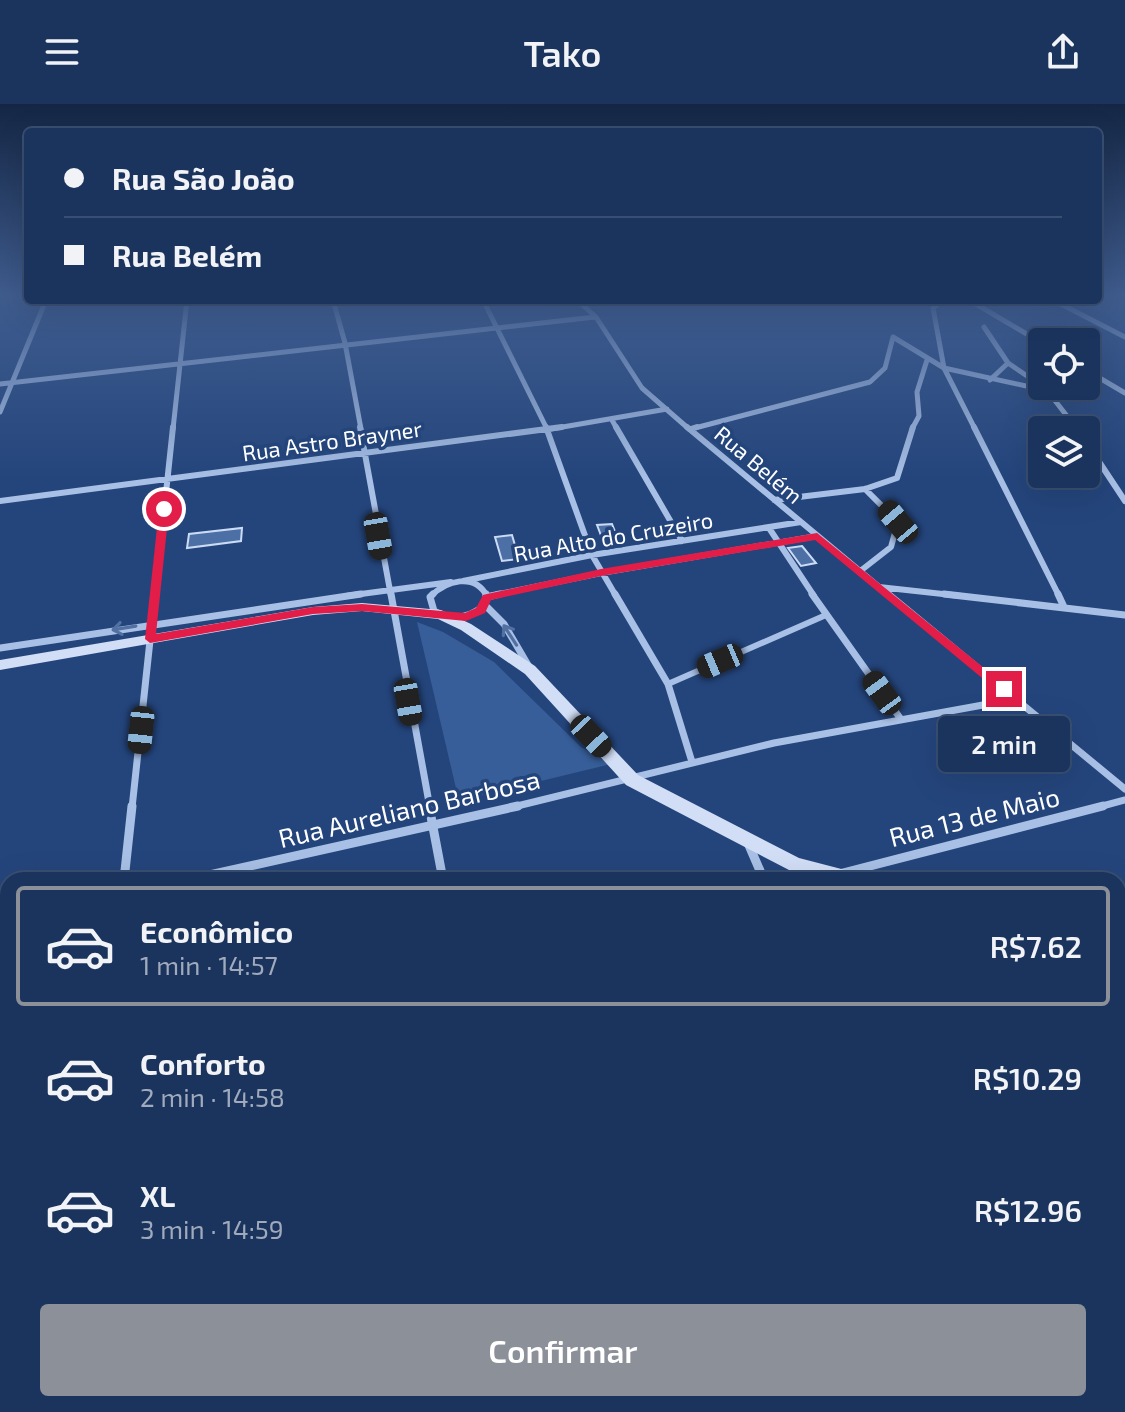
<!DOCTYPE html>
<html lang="pt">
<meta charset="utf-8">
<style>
:root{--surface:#1b345d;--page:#283f66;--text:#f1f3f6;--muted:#a0aabc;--line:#394f72;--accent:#8c9099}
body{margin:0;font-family:"Exo 2",sans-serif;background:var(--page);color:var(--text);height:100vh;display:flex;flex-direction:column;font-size:30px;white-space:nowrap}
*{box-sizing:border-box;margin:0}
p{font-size:26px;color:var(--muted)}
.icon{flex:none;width:44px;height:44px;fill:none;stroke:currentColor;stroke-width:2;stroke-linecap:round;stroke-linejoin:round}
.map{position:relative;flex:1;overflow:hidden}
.drawer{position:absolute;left:0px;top:768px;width:1126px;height:540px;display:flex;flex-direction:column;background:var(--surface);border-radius:24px 24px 0 0;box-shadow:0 8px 32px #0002,0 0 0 2px var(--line)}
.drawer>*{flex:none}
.banner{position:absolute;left:24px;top:24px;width:1078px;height:176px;border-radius:8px;box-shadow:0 8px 32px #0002,0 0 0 2px var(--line);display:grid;align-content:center;height:176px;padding:0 40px;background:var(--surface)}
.controls{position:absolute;left:1028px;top:224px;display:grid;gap:16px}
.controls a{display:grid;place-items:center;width:72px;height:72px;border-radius:8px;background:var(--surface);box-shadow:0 8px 32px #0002,0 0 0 2px var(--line);font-size:40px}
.end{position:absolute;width:36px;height:36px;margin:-18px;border:10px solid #e11d48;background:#fff;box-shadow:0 0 0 4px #fff}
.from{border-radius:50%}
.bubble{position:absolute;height:56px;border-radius:8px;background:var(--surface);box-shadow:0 8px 32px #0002,0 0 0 2px var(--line);font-size:26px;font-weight:600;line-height:56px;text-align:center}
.car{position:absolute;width:24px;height:48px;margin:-24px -12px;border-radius:10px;box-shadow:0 0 6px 2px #0007;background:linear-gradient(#222 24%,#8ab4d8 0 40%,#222 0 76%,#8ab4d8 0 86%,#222 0)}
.banner b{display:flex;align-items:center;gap:28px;height:76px;font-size:30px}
.banner b+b{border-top:2px solid var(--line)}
.banner i{width:20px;height:20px;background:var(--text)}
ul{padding:14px 0 0;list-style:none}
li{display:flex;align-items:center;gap:24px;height:120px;margin:0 16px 12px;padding:0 24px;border:4px solid transparent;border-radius:8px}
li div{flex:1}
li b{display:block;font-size:30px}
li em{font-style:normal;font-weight:600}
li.active{border-color:var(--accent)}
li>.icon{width:72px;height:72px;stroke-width:1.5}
.primary-button{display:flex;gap:16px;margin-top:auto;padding:16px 40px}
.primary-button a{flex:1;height:92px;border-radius:8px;background:var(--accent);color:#fff;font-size:32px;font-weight:600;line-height:92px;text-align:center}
header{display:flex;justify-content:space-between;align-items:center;height:104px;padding:0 40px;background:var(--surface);font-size:36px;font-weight:600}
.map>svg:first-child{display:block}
.green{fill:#375e99}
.building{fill:#4c6fa5;stroke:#cbdbf4;stroke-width:2}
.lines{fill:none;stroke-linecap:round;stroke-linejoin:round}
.lane{stroke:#a8c0e5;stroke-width:6}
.street-far4{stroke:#a8c0e5;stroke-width:5}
.street-far3{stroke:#a8c0e5;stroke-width:6}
.street-far2{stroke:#a8c0e5;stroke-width:7}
.street-far1{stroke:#a8c0e5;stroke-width:9}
.street{stroke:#a8c0e5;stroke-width:12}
.secondary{fill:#d1def5;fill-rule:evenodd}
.oneway{stroke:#5270a1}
.route{fill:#e11d48}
.labels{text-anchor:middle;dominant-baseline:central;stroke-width:7;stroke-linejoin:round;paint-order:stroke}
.far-street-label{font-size:22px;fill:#fff;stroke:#24457c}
.street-label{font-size:26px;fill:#fff;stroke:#24457c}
</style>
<header><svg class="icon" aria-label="menu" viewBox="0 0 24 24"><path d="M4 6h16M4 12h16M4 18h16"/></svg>Tako<svg class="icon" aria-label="share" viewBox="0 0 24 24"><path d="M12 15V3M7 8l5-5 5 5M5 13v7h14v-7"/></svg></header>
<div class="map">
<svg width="1125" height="1308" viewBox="0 0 1125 1308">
<rect width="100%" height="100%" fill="#24457c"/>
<path class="green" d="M417,518L443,528L494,558L581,643L611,660L459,697Z"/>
<path class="building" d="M612,420L620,440L605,442L597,421Z
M242,424L241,437L187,444L189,430Z
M512,431L519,455L502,457L495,433Z
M802,442L816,459L801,462L788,444Z"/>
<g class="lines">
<path class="lane" d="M668,580L826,511"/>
<path class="street-far4" d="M333,196L345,239L361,325
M483,196L547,325
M577,196L596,213L642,284L689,325
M943,196L933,204L944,264L975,325
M969,196L1042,239
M1053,196L1125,233
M977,200L1000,196
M984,223L1008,259L990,276
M1008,259L1042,282
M1086,266L1125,289
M0,280L595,213
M1046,285L1077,325
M0,308L46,196
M612,316L617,325
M173,325L187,196
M551,325L667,305
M691,325L870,278L885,264L893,233L944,264L1049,287
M912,325L919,312L917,288L927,256"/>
<path class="street-far3" d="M360,323L391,492
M546,323L592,451L616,492
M616,323L682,437
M687,323L890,492
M974,323L1059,492
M1076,323L1078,326
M691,325L697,323
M1086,338L1125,397
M774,396L865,385L897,374L913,323
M0,397L562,323
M769,424L814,492
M859,468L891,443L898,418L865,385
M463,477L592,451L801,418
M879,483L961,492
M155,492L173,323
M346,492L451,478
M431,492C446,477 474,468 487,492
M490,492L601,469L817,432"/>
<path class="street-far2" d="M391,490L430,704
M433,490L430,493L434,507C452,517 469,515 485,501L486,490
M615,490L668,580L692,658
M812,490L900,614
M888,490L1125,685
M944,490L1125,511
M1058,490L1064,503
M487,493L500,490
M485,501L504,520L528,561
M0,544L361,490
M132,704L155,490
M509,704L774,639L1016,595
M1095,704L1125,696"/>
<path class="street-far1" d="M429,702L443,776
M748,739L764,776
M839,770L1103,702
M124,776L132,702
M187,776L518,702
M0,818L8,816"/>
<path class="street" d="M1118,973L1125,975
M1118,1216H1125
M0,1255L8,1252
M550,1300L552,1308
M997,1300L1001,1308
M67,1308L68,1300"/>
<path class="secondary" d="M362,499L441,506L471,520L535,562L638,671L799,754L853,768L859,770L862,776H823L789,766L626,681L525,570L461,526L438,515L362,507L313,511L0,566V556L313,503Z
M1118,822L1125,824V842L1118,840Z"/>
</g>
<defs><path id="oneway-shaft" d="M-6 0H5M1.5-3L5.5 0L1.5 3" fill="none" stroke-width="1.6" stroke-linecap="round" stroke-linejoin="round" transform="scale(2)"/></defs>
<g class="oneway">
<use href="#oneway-shaft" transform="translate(124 524) rotate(171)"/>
<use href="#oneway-shaft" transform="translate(510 531) rotate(-123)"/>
</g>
<linearGradient id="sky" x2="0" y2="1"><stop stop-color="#142644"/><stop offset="0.51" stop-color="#3f5c8e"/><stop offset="1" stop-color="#3f5c8e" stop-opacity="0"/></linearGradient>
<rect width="1125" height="375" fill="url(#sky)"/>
<path class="route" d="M164,402L169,405L156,530L313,503L362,500L465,509L476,504L483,491L487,490L601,465L817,429L1010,585L1008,588H999L815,436L601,472L491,496L485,509L466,517L362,507L313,510L150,539L145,535L159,405Z"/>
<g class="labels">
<g class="far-street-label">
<text transform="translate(332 336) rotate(-8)">Rua Astro Brayner</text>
<text transform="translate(759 360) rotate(40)">Rua Belém</text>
<text transform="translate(613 432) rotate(-10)">Rua Alto do Cruzeiro</text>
</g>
<g class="street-label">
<text transform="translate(409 704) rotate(-13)">Rua Aureliano Barbosa</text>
<text transform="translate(974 712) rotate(-14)">Rua 13 de Maio</text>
</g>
</g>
</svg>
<div class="controls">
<a><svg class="icon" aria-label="locate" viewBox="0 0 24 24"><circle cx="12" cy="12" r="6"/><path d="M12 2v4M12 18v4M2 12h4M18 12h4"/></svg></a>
<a><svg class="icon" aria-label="layers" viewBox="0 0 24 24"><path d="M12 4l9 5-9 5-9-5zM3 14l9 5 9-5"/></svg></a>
</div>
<i class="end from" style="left:164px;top:405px"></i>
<i class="end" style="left:1004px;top:585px"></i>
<div class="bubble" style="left:938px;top:612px;width:132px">2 min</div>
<i class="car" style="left:898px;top:418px;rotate:320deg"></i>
<i class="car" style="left:378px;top:432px;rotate:170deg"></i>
<i class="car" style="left:720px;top:557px;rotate:247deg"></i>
<i class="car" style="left:882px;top:589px;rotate:324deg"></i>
<i class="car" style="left:408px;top:598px;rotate:170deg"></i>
<i class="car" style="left:141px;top:626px;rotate:186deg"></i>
<i class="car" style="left:591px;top:632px;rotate:137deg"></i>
<div class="banner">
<b><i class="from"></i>Rua São João</b>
<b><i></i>Rua Belém</b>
</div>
<section class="drawer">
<ul>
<li class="active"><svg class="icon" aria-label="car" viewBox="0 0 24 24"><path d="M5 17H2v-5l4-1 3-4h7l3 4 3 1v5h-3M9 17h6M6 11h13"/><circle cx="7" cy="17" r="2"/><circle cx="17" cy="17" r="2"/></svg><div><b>Econômico</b><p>1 min · 14:57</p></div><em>R$7.62</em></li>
<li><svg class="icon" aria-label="car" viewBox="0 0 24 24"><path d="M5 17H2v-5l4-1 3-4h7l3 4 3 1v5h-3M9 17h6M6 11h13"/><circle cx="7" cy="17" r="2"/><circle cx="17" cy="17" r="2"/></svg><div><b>Conforto</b><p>2 min · 14:58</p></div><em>R$10.29</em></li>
<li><svg class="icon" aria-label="car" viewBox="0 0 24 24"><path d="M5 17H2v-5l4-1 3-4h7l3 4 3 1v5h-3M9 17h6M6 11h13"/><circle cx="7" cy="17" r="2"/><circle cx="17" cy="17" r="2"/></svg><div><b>XL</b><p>3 min · 14:59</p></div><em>R$12.96</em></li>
</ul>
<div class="primary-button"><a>Confirmar</a></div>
</section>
</div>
